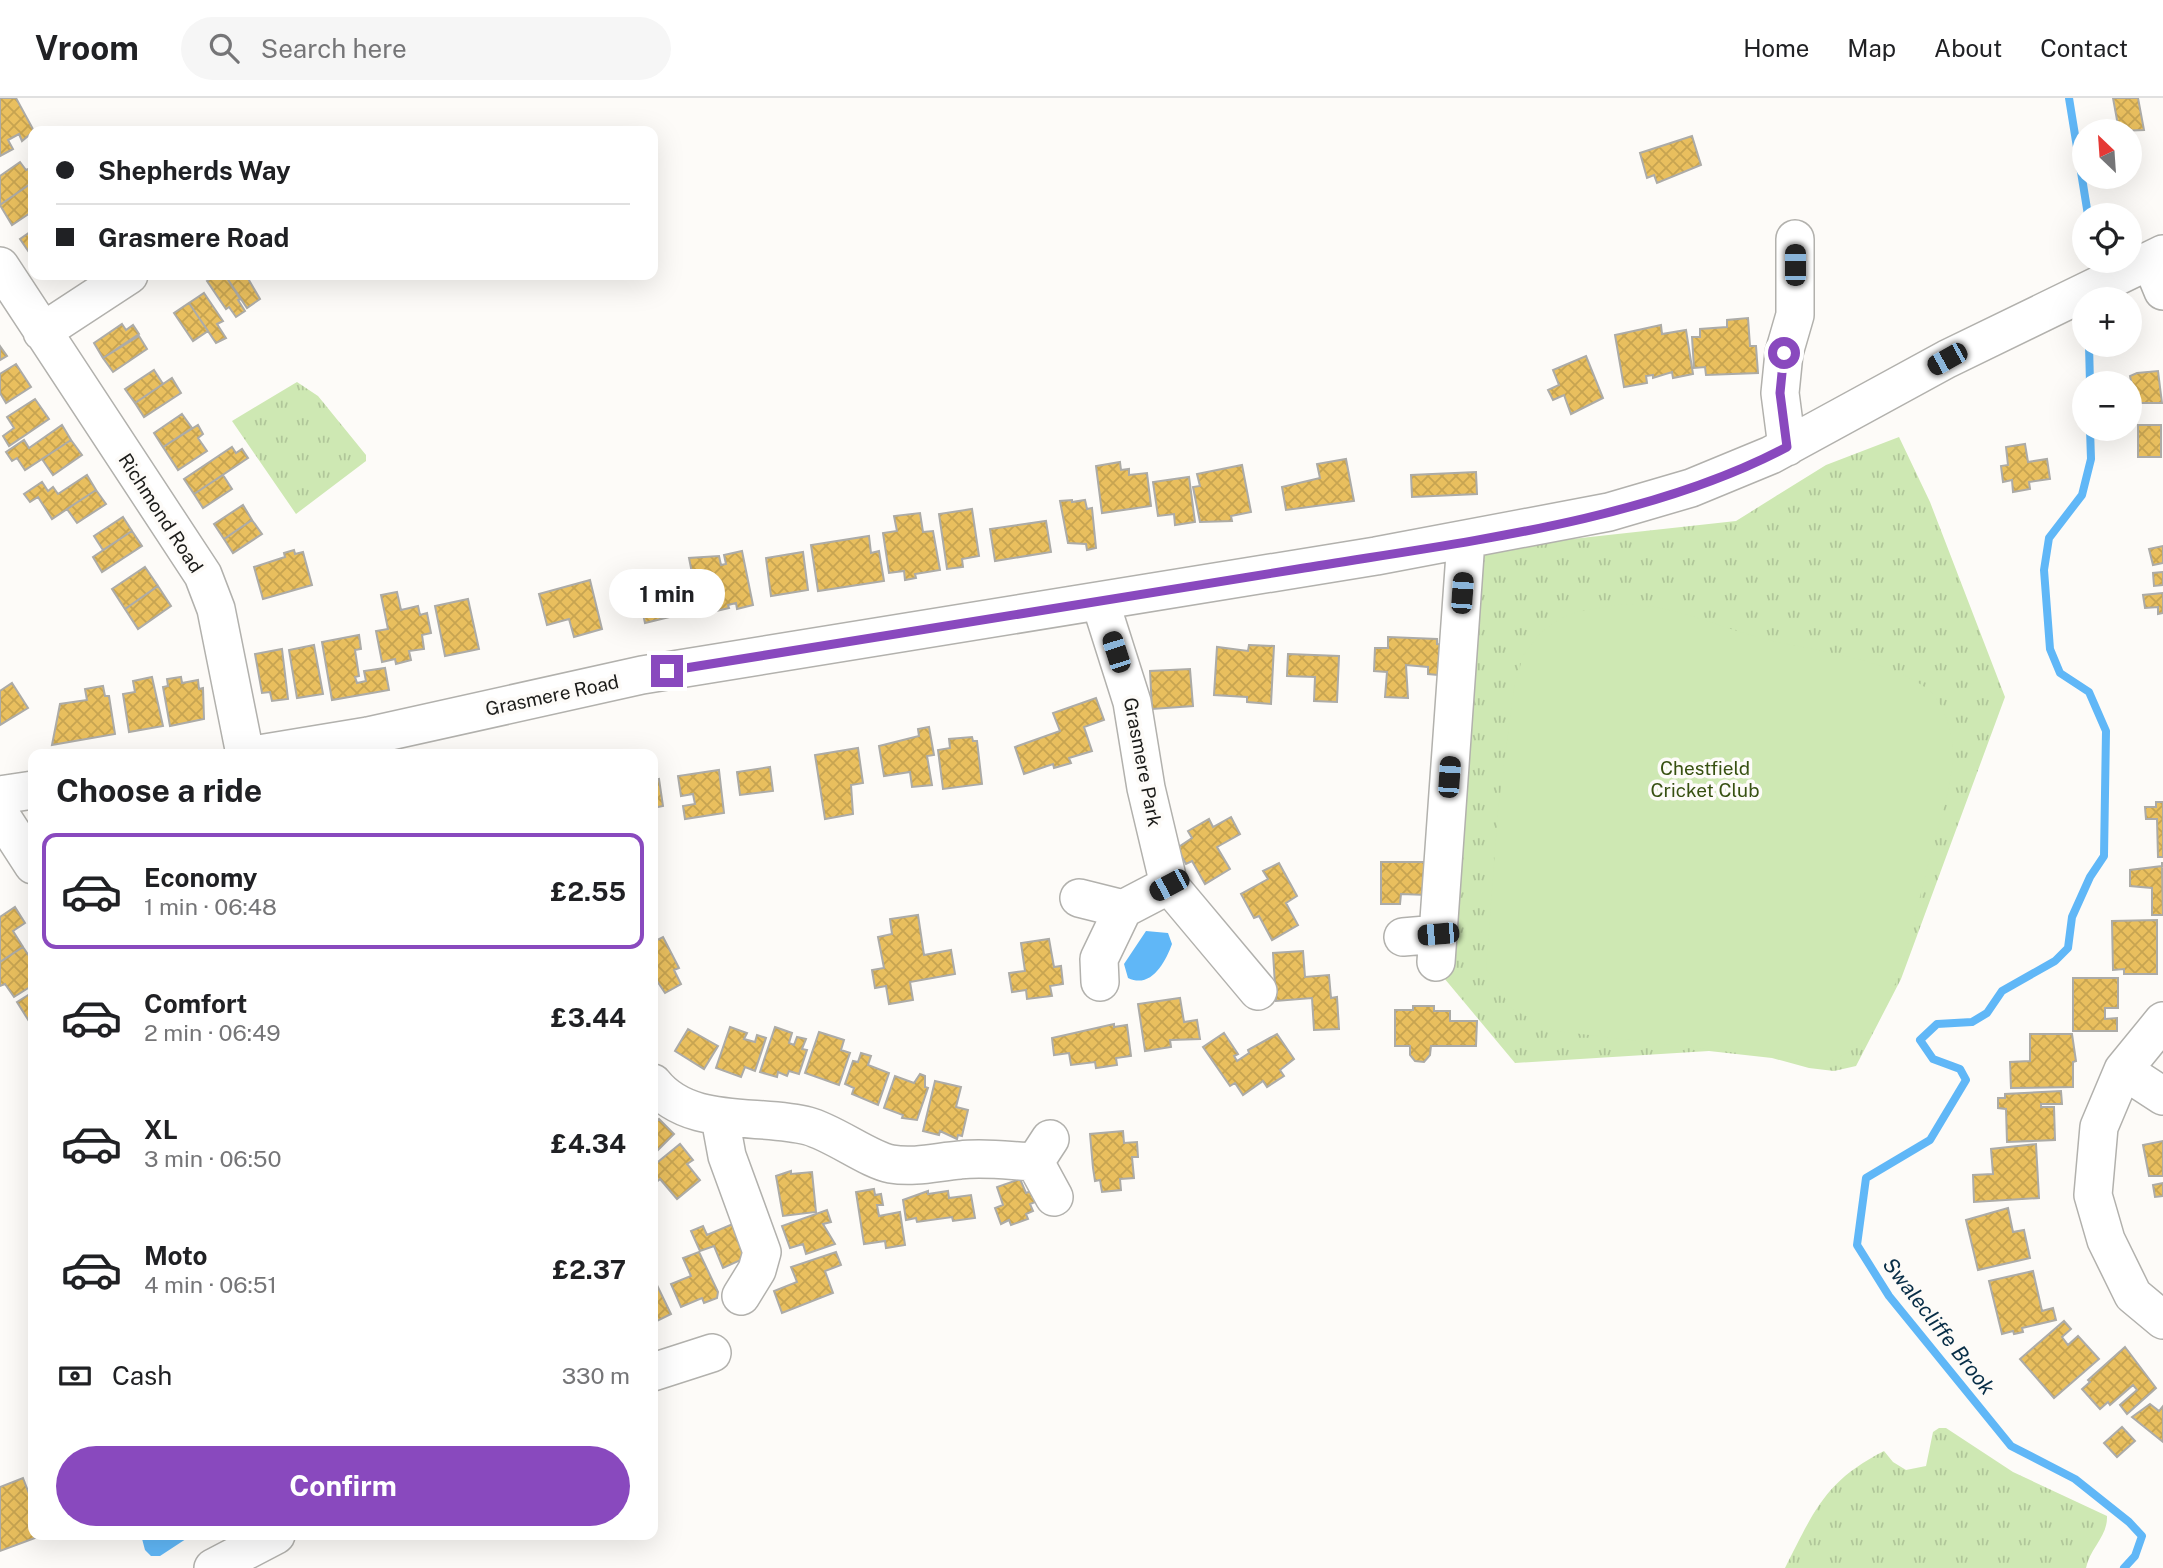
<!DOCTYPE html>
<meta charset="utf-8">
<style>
:root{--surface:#fff;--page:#f6f6f6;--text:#202124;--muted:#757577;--line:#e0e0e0;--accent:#8949be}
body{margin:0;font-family:"Public Sans",sans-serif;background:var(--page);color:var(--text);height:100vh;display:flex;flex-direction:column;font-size:26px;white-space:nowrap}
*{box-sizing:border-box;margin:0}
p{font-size:23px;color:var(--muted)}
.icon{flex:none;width:38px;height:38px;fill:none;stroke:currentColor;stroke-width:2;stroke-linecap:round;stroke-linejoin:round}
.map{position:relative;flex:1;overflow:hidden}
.details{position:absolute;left:28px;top:651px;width:630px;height:791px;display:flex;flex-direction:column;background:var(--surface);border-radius:14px;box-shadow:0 7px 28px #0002}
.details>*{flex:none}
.banner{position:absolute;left:28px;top:28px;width:630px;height:154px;border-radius:14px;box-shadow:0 7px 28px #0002;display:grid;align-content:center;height:154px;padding:0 28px;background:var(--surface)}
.needle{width:46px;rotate:335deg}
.controls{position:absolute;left:2072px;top:21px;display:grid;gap:14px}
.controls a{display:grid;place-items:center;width:70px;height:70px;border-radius:50%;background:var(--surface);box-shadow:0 7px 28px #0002;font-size:35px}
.end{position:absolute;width:32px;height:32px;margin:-16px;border:9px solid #8949be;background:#fff;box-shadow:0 0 0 4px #fff}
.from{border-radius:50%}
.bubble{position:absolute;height:49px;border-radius:24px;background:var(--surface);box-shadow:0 7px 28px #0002;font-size:23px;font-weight:700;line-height:49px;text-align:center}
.car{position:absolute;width:21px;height:42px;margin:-21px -10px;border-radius:9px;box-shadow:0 0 5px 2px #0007;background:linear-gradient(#222 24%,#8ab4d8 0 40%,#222 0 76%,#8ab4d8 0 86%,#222 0)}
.banner b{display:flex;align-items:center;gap:24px;height:66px;font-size:26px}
.banner b+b{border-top:2px solid var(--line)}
.banner i{width:18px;height:18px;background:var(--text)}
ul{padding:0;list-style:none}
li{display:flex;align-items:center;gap:21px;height:116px;margin:0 14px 10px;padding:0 14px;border:4px solid transparent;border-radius:14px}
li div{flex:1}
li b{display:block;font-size:26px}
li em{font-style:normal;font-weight:700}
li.selected{border-color:var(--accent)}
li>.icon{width:63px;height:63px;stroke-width:1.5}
h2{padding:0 28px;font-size:32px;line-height:84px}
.pay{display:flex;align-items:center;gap:18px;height:77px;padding:0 28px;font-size:26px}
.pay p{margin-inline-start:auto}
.primary-button{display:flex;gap:14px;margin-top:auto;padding:14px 28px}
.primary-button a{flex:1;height:80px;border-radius:42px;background:var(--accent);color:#fff;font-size:28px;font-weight:700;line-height:80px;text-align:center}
header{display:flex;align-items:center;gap:42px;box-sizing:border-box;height:98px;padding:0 35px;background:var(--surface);border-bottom:2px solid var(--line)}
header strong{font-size:33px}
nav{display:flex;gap:38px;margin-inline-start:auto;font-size:24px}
.search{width:490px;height:63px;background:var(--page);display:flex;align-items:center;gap:18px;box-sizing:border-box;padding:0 24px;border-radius:38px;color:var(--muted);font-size:26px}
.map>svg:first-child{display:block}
.grass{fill:url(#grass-tufts)}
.pitch{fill:#cee8b3}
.water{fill:#60b7f7}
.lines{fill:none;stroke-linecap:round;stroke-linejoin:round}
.stream{stroke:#60b7f7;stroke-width:8}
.building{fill:url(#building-cross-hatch);stroke:#acaba7;stroke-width:2}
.minor-casing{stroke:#b2b1ad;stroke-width:40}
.minor{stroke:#fff;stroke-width:37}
.route{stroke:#8949be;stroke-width:9}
.labels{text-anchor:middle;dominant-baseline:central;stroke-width:7;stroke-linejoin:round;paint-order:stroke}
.street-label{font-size:19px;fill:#1c1c1a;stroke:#fdfbf8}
.park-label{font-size:19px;fill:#375011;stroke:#fdfbf8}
.water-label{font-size:21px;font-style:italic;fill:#072d46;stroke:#fdfbf8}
</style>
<header>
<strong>Vroom</strong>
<div class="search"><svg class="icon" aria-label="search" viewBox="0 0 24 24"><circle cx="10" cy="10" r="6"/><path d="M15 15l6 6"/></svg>Search here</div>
<nav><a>Home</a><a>Map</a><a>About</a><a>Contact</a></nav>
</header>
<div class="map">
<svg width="2163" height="1470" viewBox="0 0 2163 1470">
<defs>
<pattern id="grass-tufts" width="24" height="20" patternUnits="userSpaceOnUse" patternTransform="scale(1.75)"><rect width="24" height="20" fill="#cee8b3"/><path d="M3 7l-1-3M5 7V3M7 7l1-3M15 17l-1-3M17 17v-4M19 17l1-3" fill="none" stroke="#b0c699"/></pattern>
<pattern id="building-cross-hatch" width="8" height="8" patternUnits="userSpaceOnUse" patternTransform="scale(1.75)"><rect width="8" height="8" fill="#e9bf5e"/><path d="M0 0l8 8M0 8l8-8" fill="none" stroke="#c7a451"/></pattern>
</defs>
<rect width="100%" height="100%" fill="#fdfbf8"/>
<path class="grass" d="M297,284L318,298L366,357V363L296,416L232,323Z
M1899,339L1930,404L2005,599L1901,881L1856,968L1834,973L1809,970L1772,960L1709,953L1515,965L1434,868L1471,452L1736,423L1826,367Z
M1939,1330H1946L2013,1374L2107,1418C2108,1438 2090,1450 2086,1470H1785C1814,1413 1825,1383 1884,1353L1893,1364L1906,1372L1926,1368L1933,1334Z"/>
<path class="pitch" d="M1622,506C1676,507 1714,528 1765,541C1808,552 1918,564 1940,606C1947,619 1954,641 1953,657C1952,691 1938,727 1930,760C1914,816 1902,899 1863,943C1852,955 1837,960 1822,965L1556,933L1512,911L1486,871L1498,713L1514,590L1523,558L1540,535L1561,520L1577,514Z"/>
<path class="water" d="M1146,833L1168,835L1172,846C1165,865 1151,891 1128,880L1124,866Z
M141,1437H192L160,1458H151L145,1452Z"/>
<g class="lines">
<path class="stream" d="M2069,0L2088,117
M2095,163L2096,177
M2089,247L2090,285
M2090,331L2091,361L2082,397L2049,440L2044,472L2050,551L2060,575L2089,594L2106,633L2104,758L2090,779L2072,819L2068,850L2055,863L2002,893L1987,915L1972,924L1937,926L1920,942L1933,961L1960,971L1966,982L1930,1042L1866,1080L1857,1147L1889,1198L2011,1348L2075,1381L2129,1424L2142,1438L2135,1458L2124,1470"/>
</g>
<path class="building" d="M0,0H16L34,33L22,43L19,36L8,42L13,51L0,58Z
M2113,0H2138L2144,32L2119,33Z
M1692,38L1701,67L1657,85L1654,77L1647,80L1640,55Z
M20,64L26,72L33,69V84L0,107V78Z
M33,84V113L12,127L0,107Z
M33,132V160L20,141Z
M216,177H225L240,201L238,202L245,213L236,219L229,209L226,211L207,183Z
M225,177H246L260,201L247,210Z
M204,195L223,223L217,226L226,240L216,245L189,205Z
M189,205L208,233L193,243L174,215Z
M1748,220L1750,248H1756L1758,275L1706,277L1705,269L1694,270L1692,239H1700V231L1727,229V222Z
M122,226L126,232L133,227L139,236L103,260L94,245Z
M1661,227L1662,236L1686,232L1693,276L1673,280L1672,274L1653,280V277L1646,278L1647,285L1624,289L1615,237Z
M139,238L147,251L113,274L103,260Z
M0,248L7,258L0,262Z
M1586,258L1603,300L1571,316L1564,297L1553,302L1548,292L1559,287L1553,272Z
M16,266L31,289L6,305L0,295V276Z
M154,272L163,286L135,305L125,291Z
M2158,273L2162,305H2130V285L2123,284L2131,283L2130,278L2137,275Z
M172,280L181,295L144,319L135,305Z
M35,301L49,321L9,348L3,338L14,330L7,319Z
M182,316L192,330L163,349L154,335Z
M62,327L71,342L25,372L17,360L12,363L6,354L24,342L29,350Z
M198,327L203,336L198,340L207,353L178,372L163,349Z
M2138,327H2161V359H2138Z
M71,342L82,357L53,377L42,361Z
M2025,346L2028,364L2047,361L2050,381L2029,384L2030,391L2013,394L2012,382L2003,384L2001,368L2008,367L2006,349Z
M232,349L236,355L242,351L248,360L194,396L184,381Z
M1346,361L1354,403L1286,412L1282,389L1320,380L1317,366Z
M1120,364L1121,372L1129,371V377L1147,375L1151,408L1102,415L1096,368Z
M1242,367L1251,414L1231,418L1232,423L1200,424L1193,389L1200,388L1197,376Z
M1476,374L1477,396L1412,399L1411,377Z
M87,377L96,392L52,421L38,399L30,404L24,396L42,384L48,393L53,389L58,396Z
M223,377L232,391L203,410L194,396Z
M1189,379L1195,424L1175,427L1174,416L1158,418L1153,384Z
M96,392L106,406L77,425L67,411Z
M1072,402V404L1085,402L1087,411L1092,410L1096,450L1087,452L1086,446L1068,445L1060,403Z
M243,407L252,422L224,441L214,426Z
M972,411L979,458L962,461L963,469L947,471L939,416Z
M920,415L923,434L933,433L940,472L915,476L916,480L905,482L904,473L889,475L883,435L897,433L894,418Z
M123,419L132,433L103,452L94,438Z
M252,422L262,436L233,455L224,441Z
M1046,423L1051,454L995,463L990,431Z
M132,433L142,448L102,474L93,459Z
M869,438L871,455L879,453L884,483L818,493L811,447Z
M2163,448V465L2153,467L2149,451Z
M294,452L295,456L303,454L312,487L263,501L254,469L285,459L284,455Z
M742,453L753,507L737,511L736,505L728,507L729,510L712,514L705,482L694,485L689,460L719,458L721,467L726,466L724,457Z
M803,454L808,492L771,498L766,460Z
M145,469L158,488L125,511L112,491Z
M2163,474V487L2154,488L2153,475Z
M590,482L602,531L574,539L569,521L547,527L539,496Z
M158,488L171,508L138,531L125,511Z
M679,488L686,515L645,525L639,498Z
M397,494L401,512L418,508L420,517L427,515L431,535L422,537L424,551L409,553L411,562L396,566L395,561L382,564L376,533L388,531L381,497Z
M2163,495V515L2158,516V509L2145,510L2143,497Z
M468,501L479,551L445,558L435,508Z
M359,537L361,551L355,552L359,578L355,579L357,585L366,583L364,573L385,570L389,592L332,602L322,544Z
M1388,539L1437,541V546L1452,547L1438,577L1428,576V569L1406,567L1408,600L1385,599L1387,574L1374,573L1375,550H1388Z
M314,547L323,596L297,600L289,552Z
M1249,547L1274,548L1271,606L1247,604V599L1214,597L1217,549L1248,553Z
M282,551L288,601L272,603L270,594L262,595L255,556Z
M1288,556L1339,558L1337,604L1314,603L1315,579L1287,578Z
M1190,571L1193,608L1152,611L1150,573Z
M152,579L163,628L129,634L123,596L135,594L133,583Z
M181,579L182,585L198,582L199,591L203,590L204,621L170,628L163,589L168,588L167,581Z
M12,585L28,610L0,627V593Z
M103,588L105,598H109L115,636L52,647L60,606L87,602L85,591Z
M1096,600L1104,622L1084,629L1092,653L1069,660L1071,665L1054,670L1053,666L1024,676L1015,649L1060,633L1053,615Z
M929,629L934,657L927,658L932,687L912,689L910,674L884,678L879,648L919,638L918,631Z
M972,639L973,643H977L982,686L943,691L938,652L950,650L949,641Z
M858,650L863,685L851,687L853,716L825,721L815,657Z
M770,669L773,693L740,697L737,674Z
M719,672L724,715L685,721L683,708L695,706L693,696L681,698L678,678Z
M659,681L663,708L653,710V682Z
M2156,704H2163V759H2158L2157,721H2146L2145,709H2156Z
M1231,719L1240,736L1217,749L1230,771L1205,786L1192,763L1186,766L1177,750L1192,740L1188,733L1209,721L1213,729Z
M1381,764H1428L1427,797L1401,796L1400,806H1381Z
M2162,764L2163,817H2152V790L2130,788V772L2162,768Z
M1279,765L1297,798L1286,805L1298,827L1272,842L1259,818L1254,820L1241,796L1268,781L1263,773Z
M15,809L25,825L13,833L23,849L0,864V819Z
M918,817L924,857L951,852L955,876L910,884L913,902L889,906L886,888L875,890L872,872L884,870L878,839L892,836L890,821Z
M2157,822V876H2124V871L2113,872L2112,823Z
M663,839L679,870L674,872L681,886L665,895L653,877V844Z
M1049,841L1054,869L1061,868L1063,886L1050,888L1052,898L1027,901L1026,892L1012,894L1009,875L1025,873L1021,845Z
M23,849L33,864V887L14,899L5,886L0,888V864Z
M1303,853L1305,879L1329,877L1331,900L1337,899L1339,931L1314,932L1312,900L1276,903L1273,855Z
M2073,880H2118V910H2105V921L2117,920V933H2073Z
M33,894V928H32L17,904Z
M1180,900L1184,924L1197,922L1200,941L1170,942L1171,949L1145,953L1138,906Z
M1413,908H1434V913H1450V923H1477L1476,948H1431L1430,957L1424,964L1415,963L1410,957V948H1395V912H1413Z
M1114,926V929L1127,927L1131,958L1116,960L1117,967L1096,970L1095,964L1071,967L1069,955L1054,957L1052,940Z
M730,929L747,935L744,941L755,944L757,937L766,940L755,973L745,969L741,979L716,970Z
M775,929L792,935L789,945L794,947L797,939L806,941L802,951L807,952L799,976L789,973L787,978L778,974L777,979L760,974Z
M688,931L718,948L704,971L675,953Z
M819,934L844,942L841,952L850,955L839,987L805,975Z
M1224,935L1238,956L1234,958L1237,963L1249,955L1248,952L1277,936L1294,961L1280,972L1284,978L1267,989L1263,983L1243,997L1235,985L1230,988L1203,949Z
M2030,936H2072L2076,963L2073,964V989L2011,990L2010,964L2030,963Z
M861,955L871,958L868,967L889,975L878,1007L852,996L854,990L845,986L853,963L858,964Z
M920,976L925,978V989L928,990L917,1022L902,1020L903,1017L884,1010L895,978L914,985Z
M935,983L961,989L956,1009L968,1012L962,1038L958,1037L957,1041L940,1033L939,1037L923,1033Z
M2061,993L2062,1006H2041V1009H2054L2055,1042L2007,1044L2006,1011L1998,1010V1000H2005V996Z
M659,1021L674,1036L653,1057V1027Z
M1123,1033L1124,1045L1137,1044L1138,1059H1132L1134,1080L1120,1081L1121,1092L1102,1094L1100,1082L1095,1083L1093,1070L1090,1036Z
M2163,1043V1078H2149L2143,1047Z
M680,1046L693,1062L687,1066L700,1082L677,1101L660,1081L653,1087V1068Z
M2036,1046L2039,1100L1974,1104L1973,1077L1993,1076L1991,1051Z
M791,1073V1076L812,1074L816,1114L783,1118L776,1078Z
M1020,1081L1026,1095L1034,1092L1038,1103L1030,1106L1033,1113L1026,1116L1028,1121L1011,1127L1009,1122L1001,1126L995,1110L1003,1107L997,1089Z
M2163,1085V1098L2155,1099L2153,1087Z
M874,1091L875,1097L881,1096L883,1107H877L879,1118L900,1114L905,1147L886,1150L885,1143L864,1146L856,1094Z
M928,1093V1096L948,1093L949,1100L971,1097L975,1120L953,1123L952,1119L917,1124L916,1120L906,1122L903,1102Z
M2008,1110L2013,1134L2024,1132L2030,1160L1978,1172L1966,1122Z
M827,1112L831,1124L823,1126L835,1146L806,1156L803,1146L790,1150L782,1128Z
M740,1123L743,1161L723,1170L714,1148L700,1153L691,1133L703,1128L707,1137Z
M699,1154L718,1194L717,1200L704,1205L702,1200L681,1209L671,1186L691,1178L683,1160Z
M836,1154L841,1167L825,1173L833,1195L782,1215L774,1193L797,1184L791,1169Z
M2033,1173L2042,1213L2053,1210L2056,1222L2022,1230L2023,1234L2014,1236L2013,1233L2002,1236L1989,1183Z
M654,1181L671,1216L653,1225V1182Z
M2064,1223L2071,1231L2062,1239L2068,1247L2078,1238L2099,1261L2054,1300L2020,1261Z
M2125,1249L2156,1290L2127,1316L2120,1307L2137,1292L2133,1287L2110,1307L2108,1304L2100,1311L2082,1291L2090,1284L2088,1282Z
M2150,1306L2159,1313L2163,1308V1344L2132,1319Z
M2122,1329L2135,1343L2117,1359L2104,1345Z
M23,1380L33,1406V1437H43L0,1453V1389Z"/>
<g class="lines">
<defs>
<path id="minor" d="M2151,164L2163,193
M0,168L203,477L216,511L245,656
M42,234L129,177
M1787,349L1780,295L1784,255L1795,217V141
M1100,503L1132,604L1146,690L1169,787L1258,893
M259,656L368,638L642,577L1376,458L1609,414L1691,390L1771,357L1947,261L2163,156
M0,697L33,692
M0,716L33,767
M1079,800L1123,811
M1403,839L1438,836
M1436,864L1466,442
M1100,884L1099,861L1123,811L1169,787
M2163,923L2123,972L2099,1029L2093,1097L2106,1142L2133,1197L2163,1222
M2123,972L2163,998
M653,985C689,1031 758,1015 808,1028C834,1035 869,1062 891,1066C914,1070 937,1064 960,1062C985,1059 1011,1063 1035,1064
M720,1020L727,1058L762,1154L757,1172L741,1198
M1050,1041L1035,1064L1054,1099
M653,1274L712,1255
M213,1470L276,1437"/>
</defs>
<use href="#minor" class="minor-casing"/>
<use href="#minor" class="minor"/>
</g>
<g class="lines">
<path class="route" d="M667,573C877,541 1087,506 1298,471C1455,445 1646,424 1787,349L1780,295L1784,255"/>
</g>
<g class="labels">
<g class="street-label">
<text transform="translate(161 415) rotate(57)">Richmond Road</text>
<text transform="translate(552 597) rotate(-12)">Grasmere Road</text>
<text transform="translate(1143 664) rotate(79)">Grasmere Park</text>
</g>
<g class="park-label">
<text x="1705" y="670">Chestfield<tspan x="1705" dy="22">Cricket Club</tspan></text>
</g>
<g class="water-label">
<text transform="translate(1939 1228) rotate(52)">Swalecliffe Brook</text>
</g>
</g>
</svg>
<div class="controls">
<a><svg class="needle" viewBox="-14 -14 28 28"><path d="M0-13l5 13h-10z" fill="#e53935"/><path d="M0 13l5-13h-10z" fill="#757577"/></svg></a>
<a><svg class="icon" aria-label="locate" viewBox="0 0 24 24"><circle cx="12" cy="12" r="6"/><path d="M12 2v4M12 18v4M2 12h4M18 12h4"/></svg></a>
<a>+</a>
<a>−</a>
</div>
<i class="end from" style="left:1784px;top:255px"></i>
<i class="end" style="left:667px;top:573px"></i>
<div class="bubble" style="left:609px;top:471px;width:116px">1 min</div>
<i class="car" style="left:1795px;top:167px;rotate:0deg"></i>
<i class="car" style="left:1947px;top:261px;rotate:241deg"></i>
<i class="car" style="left:1462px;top:495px;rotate:4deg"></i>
<i class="car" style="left:1116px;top:554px;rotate:342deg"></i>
<i class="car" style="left:1449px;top:679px;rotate:4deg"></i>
<i class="car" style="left:1169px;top:787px;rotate:242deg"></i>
<i class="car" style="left:1438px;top:836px;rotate:265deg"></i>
<div class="banner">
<b><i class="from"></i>Shepherds Way</b>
<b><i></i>Grasmere Road</b>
</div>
<section class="details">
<h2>Choose a ride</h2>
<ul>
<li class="selected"><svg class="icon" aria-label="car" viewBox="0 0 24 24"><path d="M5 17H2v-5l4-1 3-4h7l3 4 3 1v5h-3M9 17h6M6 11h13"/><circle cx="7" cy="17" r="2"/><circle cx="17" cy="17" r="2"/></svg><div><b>Economy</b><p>1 min · 06:48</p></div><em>£2.55</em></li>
<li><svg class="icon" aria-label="car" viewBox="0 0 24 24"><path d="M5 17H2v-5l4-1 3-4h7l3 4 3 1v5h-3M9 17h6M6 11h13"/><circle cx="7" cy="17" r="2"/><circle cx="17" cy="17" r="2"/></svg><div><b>Comfort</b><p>2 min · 06:49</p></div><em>£3.44</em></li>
<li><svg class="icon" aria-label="car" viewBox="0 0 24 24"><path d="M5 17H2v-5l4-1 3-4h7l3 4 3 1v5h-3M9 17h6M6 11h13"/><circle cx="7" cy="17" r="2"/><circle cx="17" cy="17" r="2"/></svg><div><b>XL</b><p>3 min · 06:50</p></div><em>£4.34</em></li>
<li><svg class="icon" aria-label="car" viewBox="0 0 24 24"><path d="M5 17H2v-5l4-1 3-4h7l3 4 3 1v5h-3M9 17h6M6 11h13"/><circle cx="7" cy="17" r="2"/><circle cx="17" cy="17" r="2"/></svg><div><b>Moto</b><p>4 min · 06:51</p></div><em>£2.37</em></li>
</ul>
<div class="pay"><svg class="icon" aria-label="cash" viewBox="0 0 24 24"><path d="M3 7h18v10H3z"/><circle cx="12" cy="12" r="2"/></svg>Cash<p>330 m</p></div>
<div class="primary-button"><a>Confirm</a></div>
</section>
</div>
